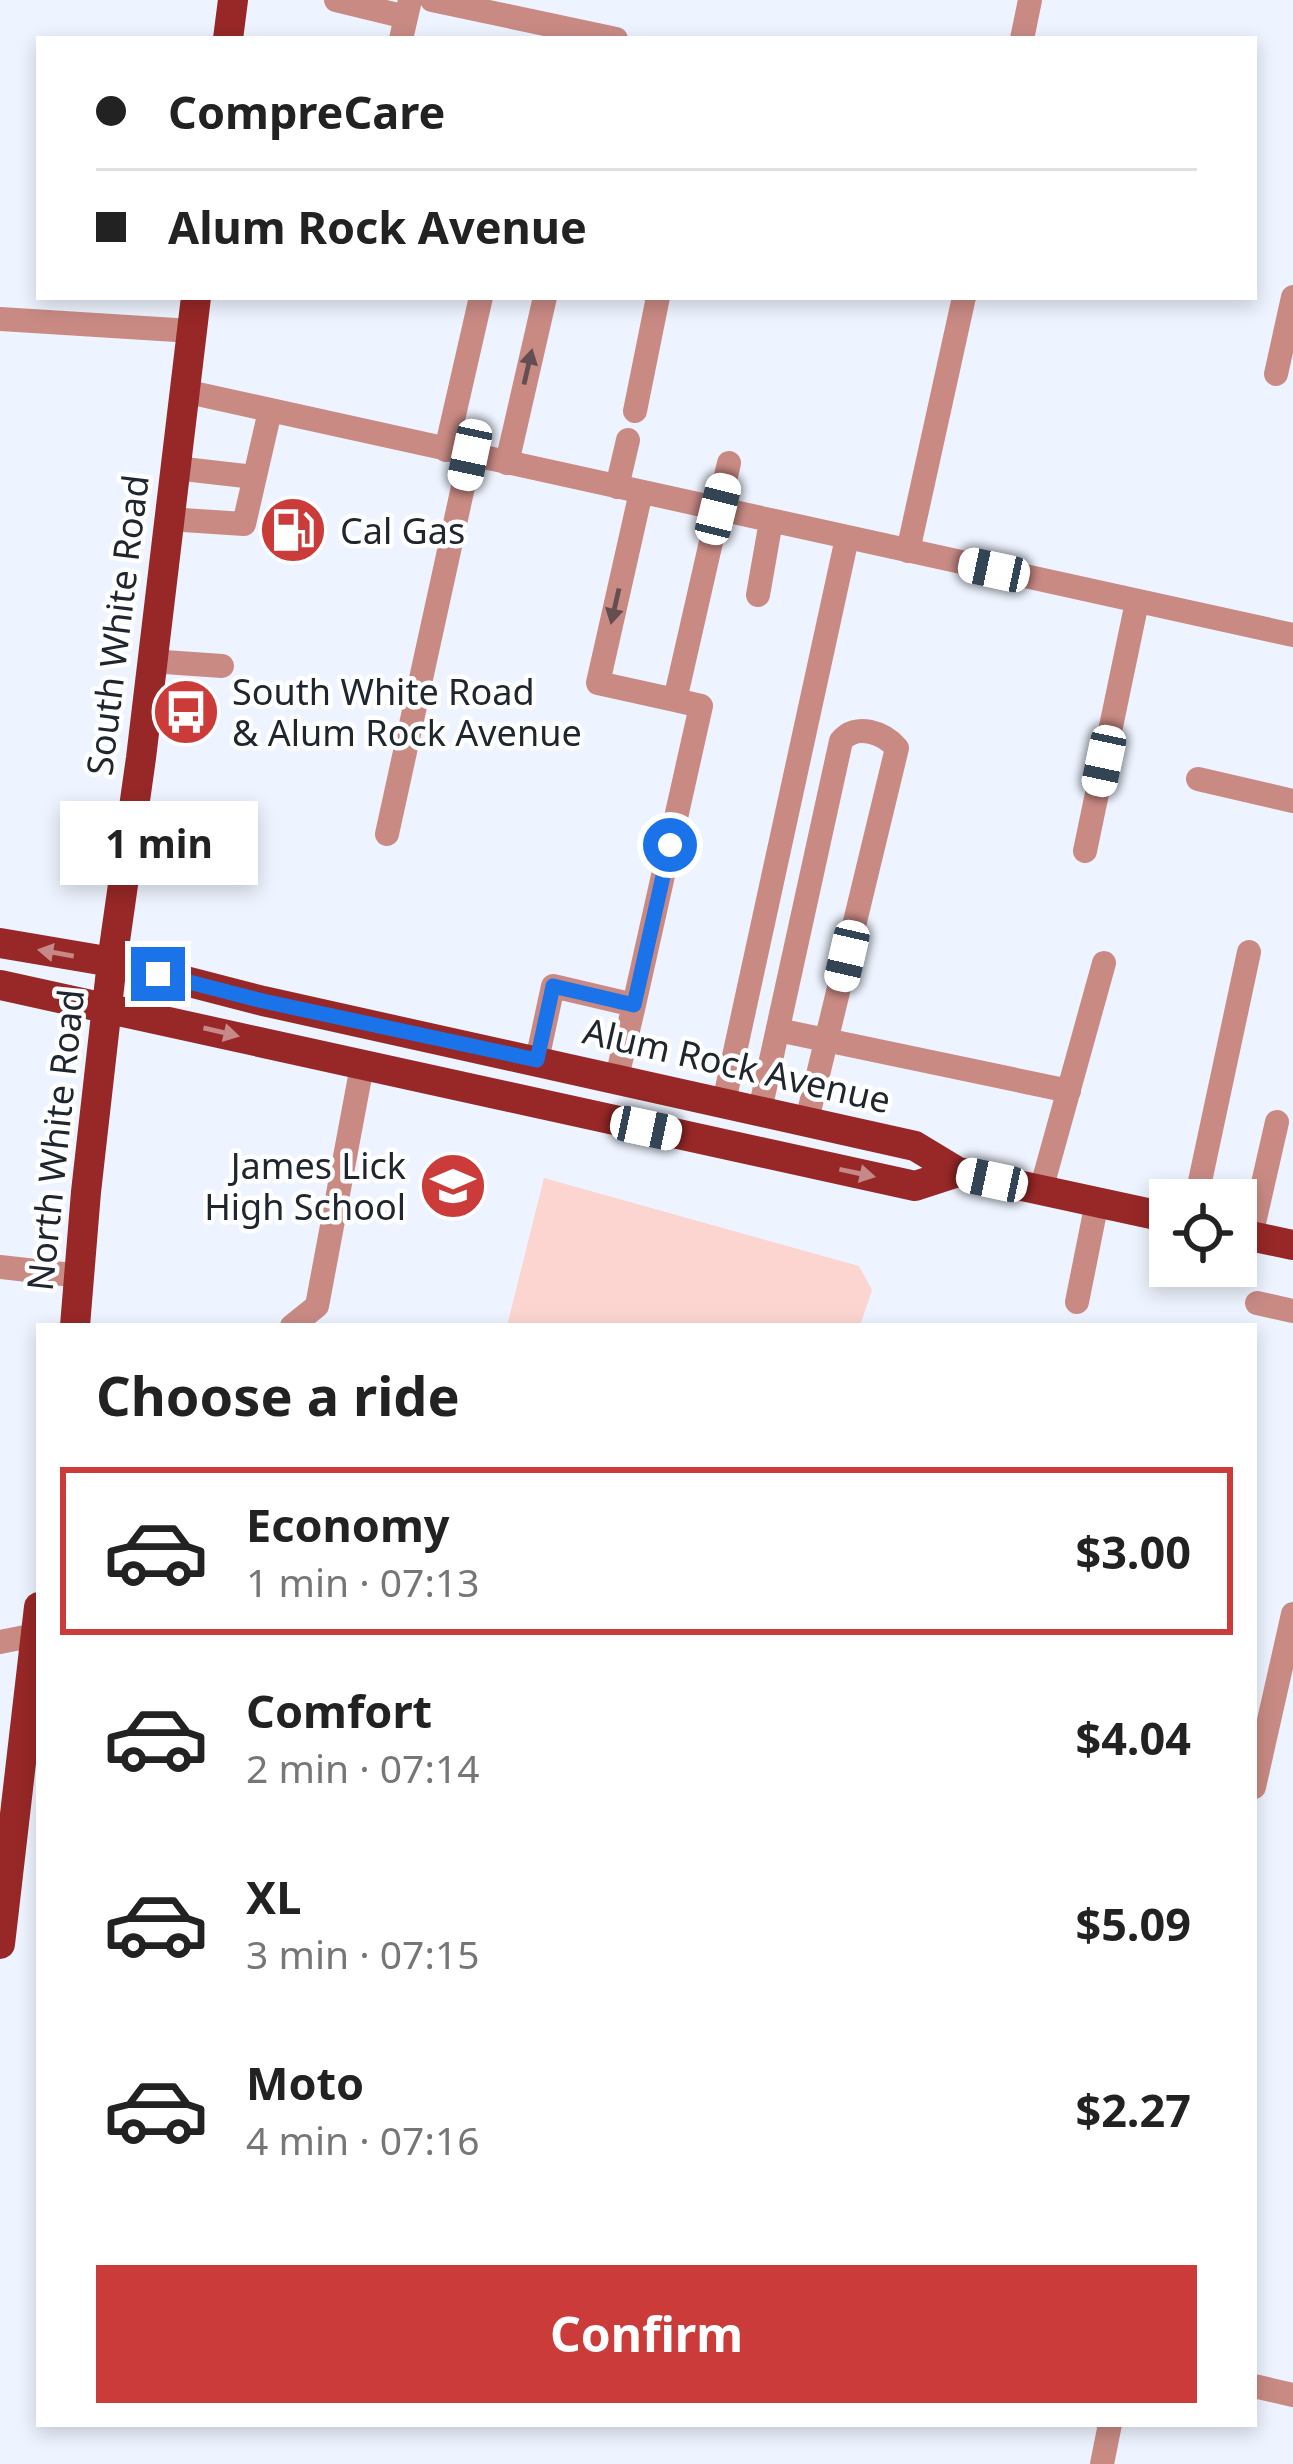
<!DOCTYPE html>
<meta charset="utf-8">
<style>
:root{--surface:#fff;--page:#f6f6f6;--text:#222;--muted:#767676;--line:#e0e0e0;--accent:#ca3b39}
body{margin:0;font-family:"Noto Sans",sans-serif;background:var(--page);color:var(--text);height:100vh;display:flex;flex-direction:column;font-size:45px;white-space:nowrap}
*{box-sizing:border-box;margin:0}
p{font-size:39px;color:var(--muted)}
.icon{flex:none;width:66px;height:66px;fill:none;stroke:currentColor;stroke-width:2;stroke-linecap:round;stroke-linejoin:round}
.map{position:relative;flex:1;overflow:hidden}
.drawer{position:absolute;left:36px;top:1323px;width:1221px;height:1104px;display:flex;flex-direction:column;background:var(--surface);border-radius:0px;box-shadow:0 6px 18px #0003}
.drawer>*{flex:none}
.banner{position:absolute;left:36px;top:36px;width:1221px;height:264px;border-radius:0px;box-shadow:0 6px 18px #0003;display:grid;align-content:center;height:264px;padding:0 60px;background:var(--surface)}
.buttons{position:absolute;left:1149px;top:1179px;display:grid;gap:24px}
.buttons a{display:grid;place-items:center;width:108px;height:108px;border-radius:0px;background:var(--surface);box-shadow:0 6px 18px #0003;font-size:60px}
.end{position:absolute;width:54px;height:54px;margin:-27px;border:15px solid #1a73e8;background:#fff;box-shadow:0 0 0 6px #fff}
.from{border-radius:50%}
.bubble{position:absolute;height:84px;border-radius:0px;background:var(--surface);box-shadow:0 6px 18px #0003;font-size:39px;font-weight:700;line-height:84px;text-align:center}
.car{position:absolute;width:36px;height:72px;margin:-36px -18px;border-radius:15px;box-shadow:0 0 9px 3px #0007;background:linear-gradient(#fff 24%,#345 0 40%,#fff 0 76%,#345 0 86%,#fff 0)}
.banner b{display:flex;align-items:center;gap:42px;height:114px;font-size:45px}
.banner b+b{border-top:3px solid var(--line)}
.banner i{width:30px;height:30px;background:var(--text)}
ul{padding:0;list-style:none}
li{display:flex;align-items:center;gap:36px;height:168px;margin:0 24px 18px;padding:0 36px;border:6px solid transparent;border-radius:0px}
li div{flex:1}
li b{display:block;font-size:45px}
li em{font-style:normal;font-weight:700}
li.on{border-color:var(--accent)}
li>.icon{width:108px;height:108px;stroke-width:1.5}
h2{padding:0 60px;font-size:54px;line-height:144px}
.primary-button{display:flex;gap:24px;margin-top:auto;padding:24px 60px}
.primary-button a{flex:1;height:138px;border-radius:0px;background:var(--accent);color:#fff;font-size:48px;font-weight:700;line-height:138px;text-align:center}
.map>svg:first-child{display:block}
.green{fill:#fcd5d0}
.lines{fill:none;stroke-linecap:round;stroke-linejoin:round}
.minor{stroke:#c98a84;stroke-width:24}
.major{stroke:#972827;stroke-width:30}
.oneway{fill:#644e51}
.oneway2{fill:#c68988}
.route{stroke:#1a73e8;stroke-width:15}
.labels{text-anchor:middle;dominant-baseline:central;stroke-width:9;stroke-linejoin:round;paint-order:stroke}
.poi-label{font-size:36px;fill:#20262f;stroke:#fff;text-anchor:start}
.street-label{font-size:36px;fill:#20262f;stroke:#fff}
</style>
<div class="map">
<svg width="1293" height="2464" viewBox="0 0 1293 2464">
<rect width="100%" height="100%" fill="#eef4ff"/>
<path class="green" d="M544,1178L859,1266L872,1290L860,1326H507Z"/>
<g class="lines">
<path class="minor" d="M336,0L406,17
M432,0L616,39
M401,39L410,0
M1022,39L1030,0
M0,319L192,331
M1276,374L1293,297
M184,391L1293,635
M635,411L658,297
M446,450L481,297
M507,463L545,297
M175,468L254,477
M617,487L628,440
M641,492L598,683L675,700L729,463
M168,519L244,524L270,411
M908,551L964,297
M758,595L771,521
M150,661L222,666
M1198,779L1293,801
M387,834L470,455
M1085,851L1137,602
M634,1005L701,706L675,700
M778,1030L1069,1091
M537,1060L553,986L634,1005L617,1077
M724,1102L847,538
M760,1110L841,741C856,722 884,733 897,748L807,1120
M1041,1190L1104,963
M1196,1200L1249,952
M1251,1236L1277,1122
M0,1267L81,1276
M1077,1302L1097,1202
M1257,1303L1293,1311
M292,1326L317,1306L362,1066
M0,1642L35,1635
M1254,1787L1293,1614
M1254,2386L1293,2395
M1102,2464L1110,2424"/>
<path class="major" d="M228,39L233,0
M0,943L112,962L263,1001L915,1146L958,1172L1170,1218
M0,985L915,1186L958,1172
M1236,1233L1293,1245
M75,1326L86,1192L112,962L141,758L196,297
M0,1944L39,1607"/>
</g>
<defs><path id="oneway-solid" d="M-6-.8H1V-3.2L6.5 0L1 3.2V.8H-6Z" transform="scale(3)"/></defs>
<g class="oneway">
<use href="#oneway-solid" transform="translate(528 367) rotate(-77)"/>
<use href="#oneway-solid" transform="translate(615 606) rotate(103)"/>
</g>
<g class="oneway2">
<use href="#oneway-solid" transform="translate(56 953) rotate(-170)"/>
<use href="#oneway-solid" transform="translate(221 1032) rotate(13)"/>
<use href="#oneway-solid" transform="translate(857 1173) rotate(12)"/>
</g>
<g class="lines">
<path class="route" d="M158,974L263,1001L537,1060L553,986L634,1005L670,845"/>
</g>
<defs>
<symbol id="fuel-disc" viewBox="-11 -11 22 22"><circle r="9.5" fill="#ca3b39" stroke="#fff"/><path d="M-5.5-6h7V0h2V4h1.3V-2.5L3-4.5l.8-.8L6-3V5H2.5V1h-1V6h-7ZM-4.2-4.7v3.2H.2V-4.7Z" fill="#fff"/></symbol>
<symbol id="bus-disc" viewBox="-11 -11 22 22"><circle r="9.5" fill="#ca3b39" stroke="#fff"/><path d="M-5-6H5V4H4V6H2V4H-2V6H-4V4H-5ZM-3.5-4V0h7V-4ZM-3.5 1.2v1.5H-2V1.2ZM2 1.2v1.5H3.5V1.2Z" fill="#fff"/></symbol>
<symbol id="school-disc" viewBox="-11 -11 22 22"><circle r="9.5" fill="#ca3b39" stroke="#fff"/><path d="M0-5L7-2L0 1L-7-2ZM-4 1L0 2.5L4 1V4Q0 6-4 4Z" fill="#fff"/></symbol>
</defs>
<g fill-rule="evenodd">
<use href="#fuel-disc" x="255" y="492" width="76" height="76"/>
<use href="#bus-disc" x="148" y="674" width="76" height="76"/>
<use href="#school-disc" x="415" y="1148" width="76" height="76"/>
</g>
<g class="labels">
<g class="poi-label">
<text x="340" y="530">Cal Gas</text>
<text x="232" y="691">South White Road<tspan x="232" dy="41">&amp; Alum Rock Avenue</tspan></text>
<text x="406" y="1165" text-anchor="end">James Lick<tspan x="406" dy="41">High School</tspan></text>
</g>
<g class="street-label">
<text transform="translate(117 625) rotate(-83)">South White Road</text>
<text transform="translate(737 1065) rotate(13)">Alum Rock Avenue</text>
<text transform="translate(55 1140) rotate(-84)">North White Road</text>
</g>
</g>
</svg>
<div class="buttons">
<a><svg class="icon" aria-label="locate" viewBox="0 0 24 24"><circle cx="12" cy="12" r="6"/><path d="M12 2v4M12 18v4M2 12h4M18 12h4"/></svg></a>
</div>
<i class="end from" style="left:670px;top:845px"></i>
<i class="end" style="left:158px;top:974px"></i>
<div class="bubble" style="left:60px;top:801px;width:198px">1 min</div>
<i class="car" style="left:470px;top:455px;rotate:192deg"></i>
<i class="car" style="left:718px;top:509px;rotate:14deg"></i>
<i class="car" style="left:994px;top:570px;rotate:282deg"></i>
<i class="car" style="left:1104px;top:761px;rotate:192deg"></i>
<i class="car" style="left:847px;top:956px;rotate:193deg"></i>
<i class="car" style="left:646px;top:1128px;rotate:102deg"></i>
<i class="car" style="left:992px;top:1180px;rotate:282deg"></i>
<div class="banner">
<b><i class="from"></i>CompreCare</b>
<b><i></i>Alum Rock Avenue</b>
</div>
<section class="drawer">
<h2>Choose a ride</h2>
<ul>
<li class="on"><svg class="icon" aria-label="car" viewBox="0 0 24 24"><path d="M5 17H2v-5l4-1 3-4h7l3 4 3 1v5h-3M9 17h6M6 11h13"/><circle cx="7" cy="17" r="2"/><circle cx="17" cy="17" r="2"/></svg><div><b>Economy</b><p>1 min · 07:13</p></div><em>$3.00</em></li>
<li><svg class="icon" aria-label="car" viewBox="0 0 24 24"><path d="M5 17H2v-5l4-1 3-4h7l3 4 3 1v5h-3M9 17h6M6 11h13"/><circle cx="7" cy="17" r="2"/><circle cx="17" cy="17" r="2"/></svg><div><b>Comfort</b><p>2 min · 07:14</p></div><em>$4.04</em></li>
<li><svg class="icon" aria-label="car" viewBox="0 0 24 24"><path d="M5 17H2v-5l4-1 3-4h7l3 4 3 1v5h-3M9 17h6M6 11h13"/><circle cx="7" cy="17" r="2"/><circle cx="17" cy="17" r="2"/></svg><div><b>XL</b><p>3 min · 07:15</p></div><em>$5.09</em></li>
<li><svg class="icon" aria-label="car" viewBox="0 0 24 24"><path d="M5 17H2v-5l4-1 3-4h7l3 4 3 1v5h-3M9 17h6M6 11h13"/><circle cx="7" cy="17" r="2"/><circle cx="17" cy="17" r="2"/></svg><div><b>Moto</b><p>4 min · 07:16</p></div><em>$2.27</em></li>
</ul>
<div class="primary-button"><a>Confirm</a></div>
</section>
</div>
